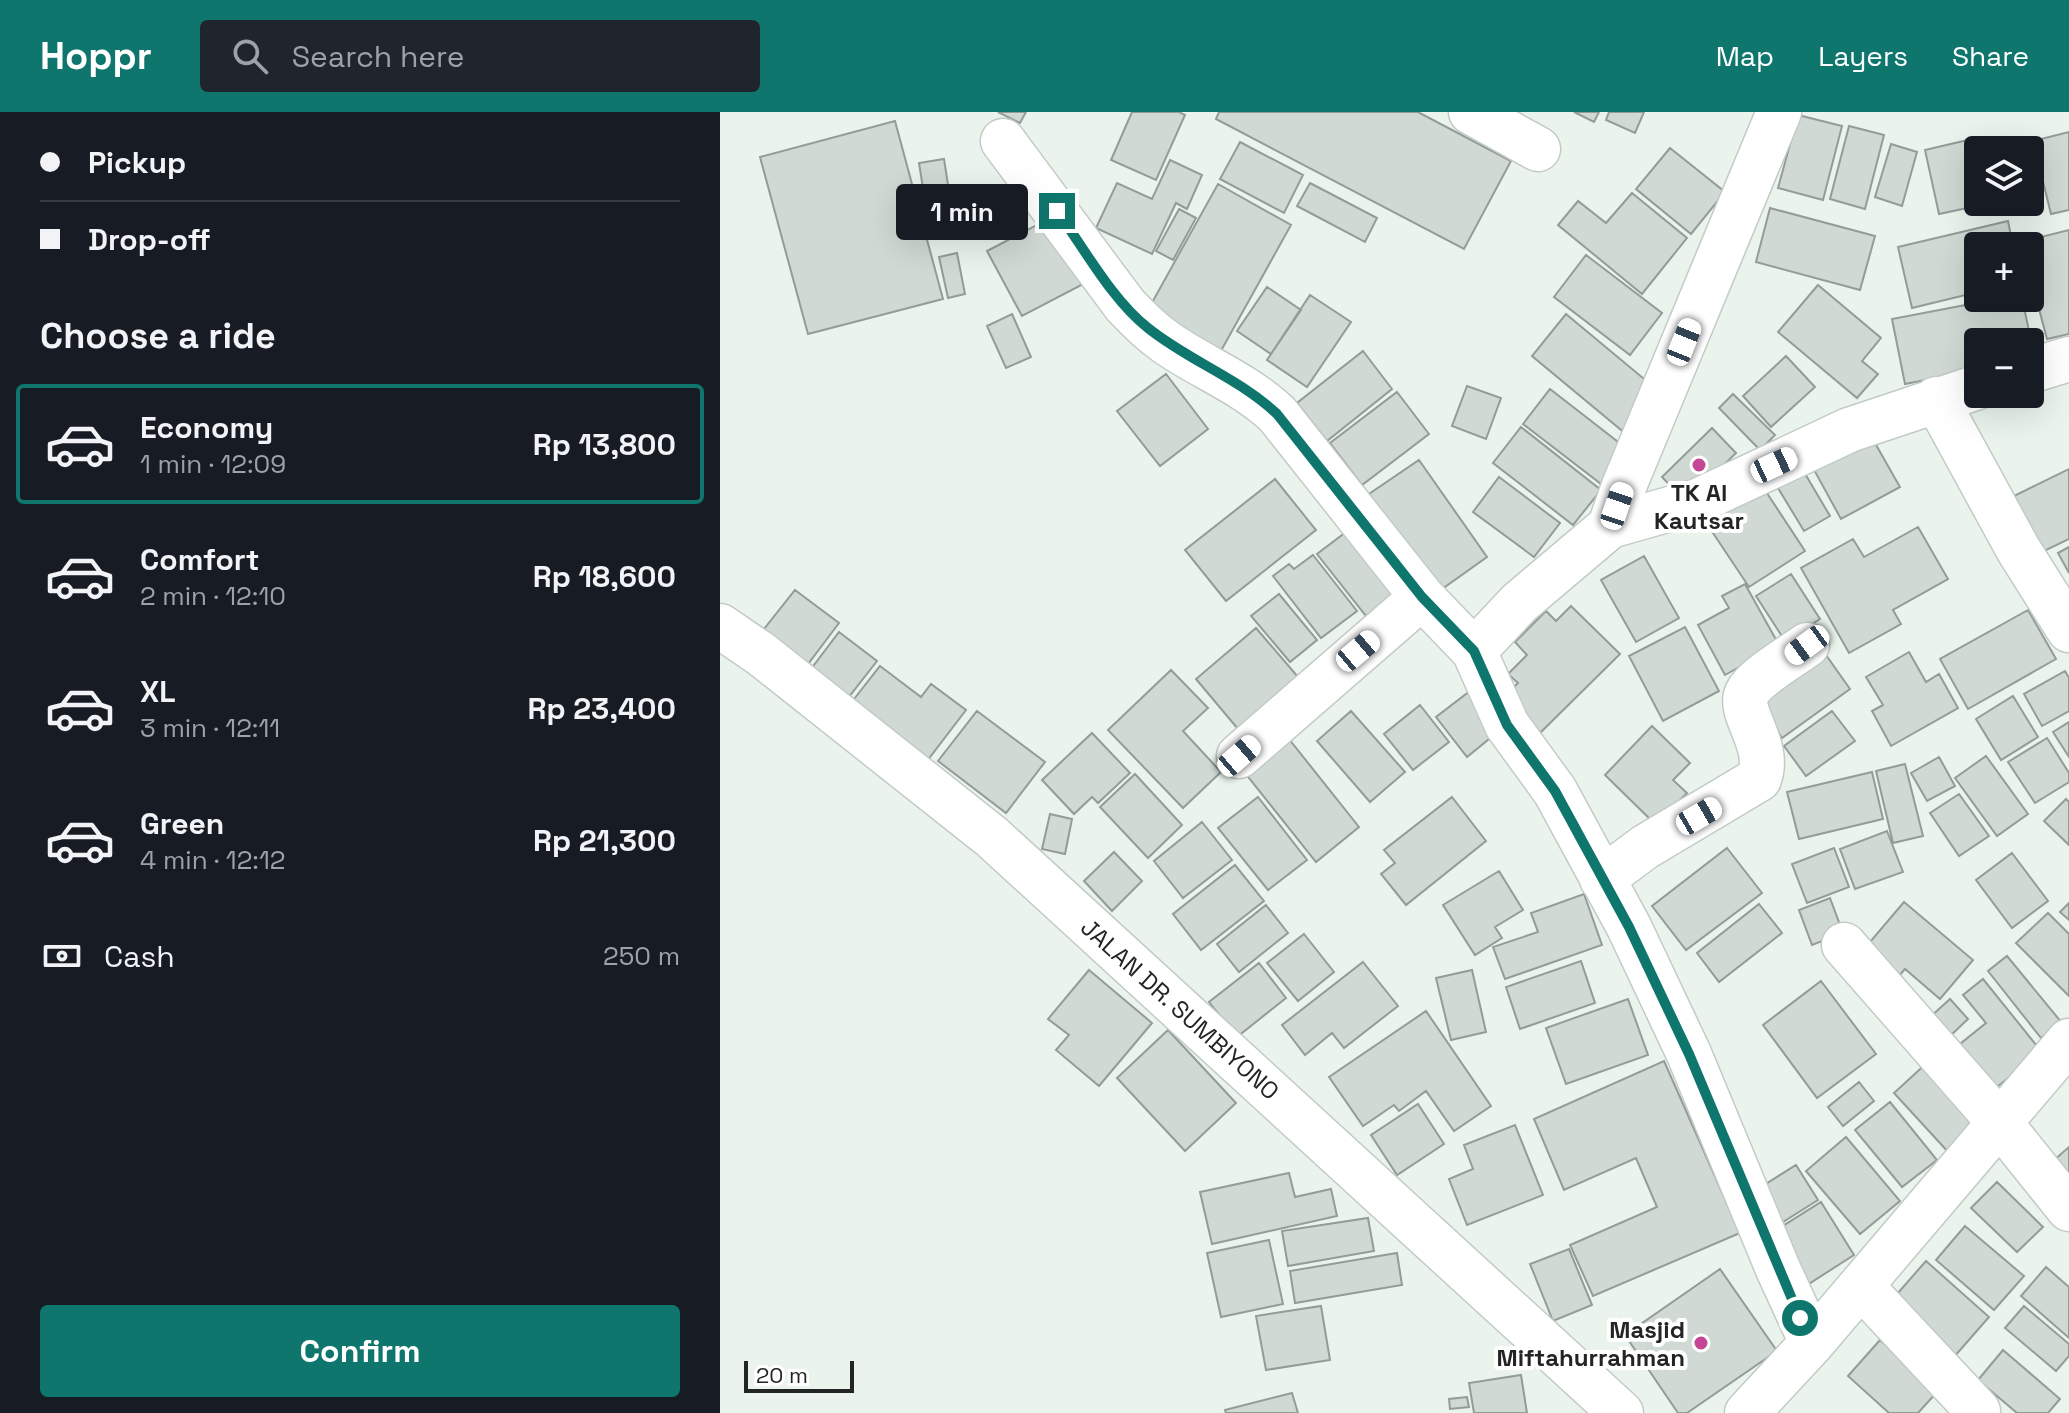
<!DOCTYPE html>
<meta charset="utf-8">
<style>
:root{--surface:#171b24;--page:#20242c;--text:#f1f3f6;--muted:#9ea1a6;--line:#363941;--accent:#0f766e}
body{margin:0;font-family:"Space Grotesk",sans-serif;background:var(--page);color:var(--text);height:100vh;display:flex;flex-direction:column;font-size:30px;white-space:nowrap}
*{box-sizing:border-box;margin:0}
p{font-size:26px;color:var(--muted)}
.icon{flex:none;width:44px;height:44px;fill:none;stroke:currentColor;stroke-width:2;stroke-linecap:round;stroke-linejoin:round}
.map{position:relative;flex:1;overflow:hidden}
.sheet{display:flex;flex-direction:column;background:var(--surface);width:720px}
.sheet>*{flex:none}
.hud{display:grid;align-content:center;height:176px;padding:0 40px;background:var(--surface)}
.tools{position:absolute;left:1244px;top:24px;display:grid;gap:16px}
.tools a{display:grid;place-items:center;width:80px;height:80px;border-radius:8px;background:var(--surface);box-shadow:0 8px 32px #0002;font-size:40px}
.scale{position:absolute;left:24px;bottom:20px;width:110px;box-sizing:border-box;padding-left:8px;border:4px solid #222523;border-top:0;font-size:22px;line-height:28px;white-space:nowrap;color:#222523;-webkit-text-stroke:6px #fff;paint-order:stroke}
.end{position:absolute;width:36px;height:36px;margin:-18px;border:10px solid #0f766e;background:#fff;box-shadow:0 0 0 4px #fff}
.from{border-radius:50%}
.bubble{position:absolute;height:56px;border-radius:8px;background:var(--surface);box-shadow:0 8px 32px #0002;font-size:26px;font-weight:600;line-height:56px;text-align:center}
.car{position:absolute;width:24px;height:48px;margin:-24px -12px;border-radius:10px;box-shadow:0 0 6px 2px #0007;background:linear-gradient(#fff 24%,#345 0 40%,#fff 0 76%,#345 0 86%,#fff 0)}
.hud b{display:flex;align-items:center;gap:28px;height:76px;font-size:30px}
.hud b+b{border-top:2px solid var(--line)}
.hud i{width:20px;height:20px;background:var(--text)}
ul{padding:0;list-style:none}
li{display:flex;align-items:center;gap:24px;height:120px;margin:0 16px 12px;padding:0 24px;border:4px solid transparent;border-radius:8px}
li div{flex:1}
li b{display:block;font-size:30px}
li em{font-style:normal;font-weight:600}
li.on{border-color:var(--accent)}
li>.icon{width:72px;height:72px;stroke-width:1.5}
h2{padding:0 40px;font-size:36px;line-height:96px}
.pay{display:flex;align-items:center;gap:20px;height:88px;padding:0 40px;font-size:30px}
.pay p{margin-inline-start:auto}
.action{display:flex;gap:16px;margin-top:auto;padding:16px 40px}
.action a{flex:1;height:92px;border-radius:8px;background:var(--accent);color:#fff;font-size:32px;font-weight:600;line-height:92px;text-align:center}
header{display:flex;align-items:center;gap:48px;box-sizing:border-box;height:112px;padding:0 40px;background:var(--accent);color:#fff}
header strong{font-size:38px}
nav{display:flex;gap:44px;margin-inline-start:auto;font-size:28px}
.search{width:560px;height:72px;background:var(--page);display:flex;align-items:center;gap:20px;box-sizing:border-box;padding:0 28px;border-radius:8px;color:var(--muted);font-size:30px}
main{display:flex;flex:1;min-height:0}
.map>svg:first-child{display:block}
.building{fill:#d0d9d3;stroke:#939c96;stroke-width:2}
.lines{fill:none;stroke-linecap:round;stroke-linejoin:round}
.minor-casing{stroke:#c2cbc5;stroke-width:47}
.minor{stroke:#fff;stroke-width:44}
.route{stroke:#0f766e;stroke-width:10}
.poi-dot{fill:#c44694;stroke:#fff;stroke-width:3}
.labels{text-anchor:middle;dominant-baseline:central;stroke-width:8;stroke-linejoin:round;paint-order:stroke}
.poi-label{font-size:24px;font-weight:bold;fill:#222523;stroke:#fff}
.street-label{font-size:24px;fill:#222523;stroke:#fff}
</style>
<header>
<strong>Hoppr</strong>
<div class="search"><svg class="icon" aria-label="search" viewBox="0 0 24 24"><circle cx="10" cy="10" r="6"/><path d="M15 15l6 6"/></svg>Search here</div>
<nav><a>Map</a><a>Layers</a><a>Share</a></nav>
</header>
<main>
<section class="sheet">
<div class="hud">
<b><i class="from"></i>Pickup</b>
<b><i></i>Drop-off</b>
</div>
<h2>Choose a ride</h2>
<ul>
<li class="on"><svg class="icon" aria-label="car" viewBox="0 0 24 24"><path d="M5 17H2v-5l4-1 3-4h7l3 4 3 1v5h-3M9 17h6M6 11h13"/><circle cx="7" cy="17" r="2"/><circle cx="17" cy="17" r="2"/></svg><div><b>Economy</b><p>1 min · 12:09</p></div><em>Rp 13,800</em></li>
<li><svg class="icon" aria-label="car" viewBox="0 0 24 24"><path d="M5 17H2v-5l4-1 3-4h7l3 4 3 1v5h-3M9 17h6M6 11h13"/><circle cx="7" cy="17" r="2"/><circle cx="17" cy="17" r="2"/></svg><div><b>Comfort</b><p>2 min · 12:10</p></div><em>Rp 18,600</em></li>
<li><svg class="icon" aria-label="car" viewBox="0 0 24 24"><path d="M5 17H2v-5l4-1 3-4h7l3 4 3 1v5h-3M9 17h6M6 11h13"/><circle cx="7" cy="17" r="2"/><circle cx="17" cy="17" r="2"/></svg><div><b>XL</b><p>3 min · 12:11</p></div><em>Rp 23,400</em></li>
<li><svg class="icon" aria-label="car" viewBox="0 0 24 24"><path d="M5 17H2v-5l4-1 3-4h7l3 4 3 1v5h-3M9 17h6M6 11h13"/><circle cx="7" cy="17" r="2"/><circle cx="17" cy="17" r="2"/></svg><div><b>Green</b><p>4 min · 12:12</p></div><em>Rp 21,300</em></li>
</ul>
<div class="pay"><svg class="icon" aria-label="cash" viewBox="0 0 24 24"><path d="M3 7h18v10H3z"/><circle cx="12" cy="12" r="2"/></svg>Cash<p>250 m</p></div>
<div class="action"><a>Confirm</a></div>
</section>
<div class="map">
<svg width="1349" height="1301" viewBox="0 0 1349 1301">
<rect width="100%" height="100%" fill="#eaf4ed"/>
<path class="building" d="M278,0H306L300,11Z
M412,0H459L465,3L436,68L391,48Z
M499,0H698L791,49L744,137L496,7Z
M854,0H879L874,10Z
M889,0H924L915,21L886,8Z
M1078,3L1122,14L1103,88L1058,76Z
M175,9L223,187L88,222L40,45Z
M1129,14L1164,23L1145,97L1110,87Z
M1349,20V98L1331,102L1313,29Z
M1252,27L1258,53V90L1266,92L1219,102L1205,38Z
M520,30L583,63L564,101L500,67Z
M1171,32L1197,40L1182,94L1155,85Z
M950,36L1005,80L971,122L916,77Z
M224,47L233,105L208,108L199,51Z
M450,48L482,63L467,97L456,91L432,142L376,116L397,71L432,87Z
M590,71L657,106L645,130L577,94Z
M498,72L571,113L497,246L424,205Z
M912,81L967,126L922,182L838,113L858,89L886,111Z
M1050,96L1155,124L1140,178L1036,150Z
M459,97L476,106L453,148L436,139Z
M332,105L367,170L302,204L267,139Z
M1288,109L1293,134H1258V180L1192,196L1178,135Z
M1349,118V222L1327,227L1310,163V134H1302L1301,130Z
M237,141L245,182L228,186L219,145Z
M866,143L942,201L910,243L834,185Z
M1098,173L1161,226L1142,249L1158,262L1137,286L1058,220Z
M547,175L581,198L551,242L517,219Z
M590,183L631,210L587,275L547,248Z
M1282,186H1302L1315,247L1310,248V230H1258V258L1185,272L1172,207Z
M292,202L311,245L286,256L267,214Z
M846,202L941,281L906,322L812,244Z
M643,239L672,277L607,329L577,291Z
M1066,244L1095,275L1051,315L1023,284Z
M446,262L488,317L440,354L397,299Z
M747,274L781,286L766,327L732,314Z
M830,277L911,340L885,375L803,312Z
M677,280L709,322L642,373L610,331Z
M1013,282L1055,323L1040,338L999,296Z
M801,315L881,378L853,413L773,351Z
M992,316L1016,341L966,390L942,365Z
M1151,324L1180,375L1121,407L1093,356Z
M699,348L767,445L715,482L646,384Z
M1349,357V427L1318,442L1290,386Z
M1084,360L1110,404L1084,419L1058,376Z
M779,365L840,411L814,445L753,400Z
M555,367L596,418L506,489L465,438Z
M1041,372L1085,439L1029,475L985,409Z
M634,414L682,476L646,504L597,442Z
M1198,415L1228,467L1173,498L1181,512L1129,541L1081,456L1133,427L1144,445Z
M1349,435V461L1338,441Z
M593,443L637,499L601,526L553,464L569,452L574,457Z
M924,444L959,506L916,530L881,468Z
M1071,462L1100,507L1065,529L1036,484Z
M1025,472L1059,533L1005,563L978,513L1009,496L1002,484Z
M75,478L119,511L85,556L40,522Z
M559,482L597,528L570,550L531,504Z
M851,494L900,542L820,621L784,585L798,571L788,562L807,543L795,530L826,499L836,509Z
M1308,498L1336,547L1248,597L1220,547Z
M965,515L999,579L943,609L909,544Z
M536,516L578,565L518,617L476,567Z
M119,520L157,549L128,586L91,557Z
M1189,540L1206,570L1219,562L1238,596L1171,634L1152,599L1163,593L1146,565Z
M1106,543L1130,577L1062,626L1038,590Z
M160,554L201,585L211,572L246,598L207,649L131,591Z
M451,558L488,596L463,619L501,660L463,696L388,618Z
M1345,559L1349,566V599L1322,614L1304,582Z
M750,579L780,618L747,645L716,605Z
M1293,584L1318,625L1281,648L1256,607Z
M700,593L729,630L693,658L664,622Z
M257,599L325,650L286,701L218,649Z
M631,599L685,660L650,690L597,629Z
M1112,599L1135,629L1086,664L1064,634Z
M1349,610V645L1333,620Z
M932,614L970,651L953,668L967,681L936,713L885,663Z
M372,621L410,661L378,691L372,685L354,702L322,668Z
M565,622L639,715L596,750L521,656Z
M1327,626L1349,661V670L1315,691L1288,650Z
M1266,644L1308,702L1277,724L1235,666Z
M1219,645L1235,674L1207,689L1191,661Z
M1185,652L1203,724L1173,731L1156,659Z
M1152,660L1163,707L1079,727L1067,680Z
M415,662L462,713L428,746L380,695Z
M1239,682L1269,724L1239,744L1210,701Z
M538,685L587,748L548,778L498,716Z
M732,685L766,729L686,793L661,762L675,751L664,738Z
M1346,687L1349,690V733L1324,709Z
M330,702L352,707L345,742L322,737Z
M482,710L512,748L463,786L434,749Z
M1167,719L1183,760L1135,777L1120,737Z
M1007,736L1042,781L966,838L932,794Z
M1114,736L1129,775L1087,791L1072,752Z
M394,740L422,769L392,799L364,769Z
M1292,741L1328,789L1292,816L1256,768Z
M515,753L544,789L481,838L453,802Z
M779,759L803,798L775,815L782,826L755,843L723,793Z
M864,782L882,833L785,867L773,835L818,820L811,801Z
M1110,786L1123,821L1092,833L1079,798Z
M1184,790L1253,848L1220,887L1185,857L1178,865L1144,837Z
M1349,791V808L1340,800Z
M1039,792L1062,821L999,870L977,841Z
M546,793L568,821L519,860L497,832Z
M1328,801L1349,822V884L1296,831Z
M584,822L614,860L578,889L547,851Z
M1287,844L1342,911L1321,926L1268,859Z
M861,849L875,891L800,917L786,875Z
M643,850L678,894L624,936L612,921L585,943L562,913Z
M539,851L566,886L517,925L489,890Z
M369,858L432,911L379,974L336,938L349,923L328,907Z
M752,858L766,920L731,928L716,866Z
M1263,867L1321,939L1271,980L1235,936L1266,911L1243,883Z
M1101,869L1156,942L1097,986L1043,913Z
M908,887L928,943L846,972L826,916Z
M1230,887L1248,907L1228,926L1209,906Z
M706,899L771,994L734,1019L706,979L679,999L674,993L643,1014L609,965Z
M448,918L516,991L465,1039L397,966Z
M1210,948L1267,1010L1230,1042L1174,981Z
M944,949L1020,1121L873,1184L850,1133L937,1095L916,1046L844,1078L814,1007Z
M1139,970L1154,989L1123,1014L1108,995Z
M1170,990L1217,1048L1182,1075L1135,1018Z
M698,992L724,1032L677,1063L651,1023Z
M795,1013L823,1083L747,1113L729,1067L753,1057L744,1033Z
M1126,1025L1180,1089L1140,1122L1086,1059Z
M1349,1035V1066L1333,1049Z
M1076,1053L1098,1088L1055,1115L1033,1080Z
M569,1061L575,1085L611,1077L617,1104L492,1132L480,1080Z
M1277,1070L1323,1115L1297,1140L1251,1096Z
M1101,1090L1134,1143L1084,1175L1050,1122Z
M648,1106L654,1139L568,1154L562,1119Z
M1245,1114L1304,1164L1274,1198L1216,1148Z
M549,1128L563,1192L501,1205L487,1141Z
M849,1137L872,1193L833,1209L810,1152Z
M677,1141L682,1173L575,1191L570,1159Z
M1206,1149L1269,1205L1234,1245L1170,1190Z
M1326,1155L1349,1175V1226L1301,1184Z
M1000,1157L1057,1239L967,1301H958L905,1223Z
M601,1194L610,1248L546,1258L536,1204Z
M1304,1194L1349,1232V1244L1336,1259L1285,1216Z
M1160,1228L1218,1279L1198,1301H1169L1128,1264Z
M1283,1238L1340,1287L1328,1301H1297L1258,1268Z
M801,1263L807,1301H754L749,1271Z
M572,1281L578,1301H506L505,1298Z
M747,1285L749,1295L730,1297L729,1287Z"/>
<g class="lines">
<defs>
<path id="minor" d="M751,0L818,37
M283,29L405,193C418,207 431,220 447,231C483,256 524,271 557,302L702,485L754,539
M1310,259L1349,247
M1216,287L1298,437L1349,518
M890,414L904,374L1059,0
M0,514L41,542L272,725L901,1301
M519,644L702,485
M882,767L925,735L1039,667C1052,633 1017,601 1027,581C1035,565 1071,545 1087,533
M1124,833L1280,1011L1349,1097
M1141,1174L1258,1299
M1092,1231L1058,1157L969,942L909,815L835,679L787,613L754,539L799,491L890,414L978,389L1129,318L1258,275
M1027,1301L1092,1231L1349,929"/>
</defs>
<use href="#minor" class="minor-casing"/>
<use href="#minor" class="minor"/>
</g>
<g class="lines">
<path class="route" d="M337,99C364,136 392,188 428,216C469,249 519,266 557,302L702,485L754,539L787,613L835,679L909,815L969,942L1080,1206"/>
</g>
<g class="poi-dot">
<circle cx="979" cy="353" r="8"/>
<circle cx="981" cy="1231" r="8"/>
</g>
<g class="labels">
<g class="poi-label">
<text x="979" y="380">TK Al<tspan x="979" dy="28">Kautsar</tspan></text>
<text x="965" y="1217" text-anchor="end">Masjid<tspan x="965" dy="28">Miftahurrahman</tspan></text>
</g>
<g class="street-label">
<text transform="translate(460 897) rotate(42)">JALAN DR. SUMBIYONO</text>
</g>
</g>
</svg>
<div class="tools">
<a><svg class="icon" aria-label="layers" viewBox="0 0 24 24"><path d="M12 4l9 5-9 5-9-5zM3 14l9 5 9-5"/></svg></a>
<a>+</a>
<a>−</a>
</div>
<div class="scale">20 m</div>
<i class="end from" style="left:1080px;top:1206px"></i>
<i class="end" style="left:337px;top:99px"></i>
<div class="bubble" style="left:176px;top:72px;width:132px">1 min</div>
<i class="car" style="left:964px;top:230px;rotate:22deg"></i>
<i class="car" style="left:1054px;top:353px;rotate:65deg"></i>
<i class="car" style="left:897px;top:394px;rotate:19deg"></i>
<i class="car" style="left:1087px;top:533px;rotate:234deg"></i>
<i class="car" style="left:638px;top:539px;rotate:50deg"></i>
<i class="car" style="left:519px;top:644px;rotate:49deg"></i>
<i class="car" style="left:979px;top:704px;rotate:60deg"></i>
</div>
</main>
